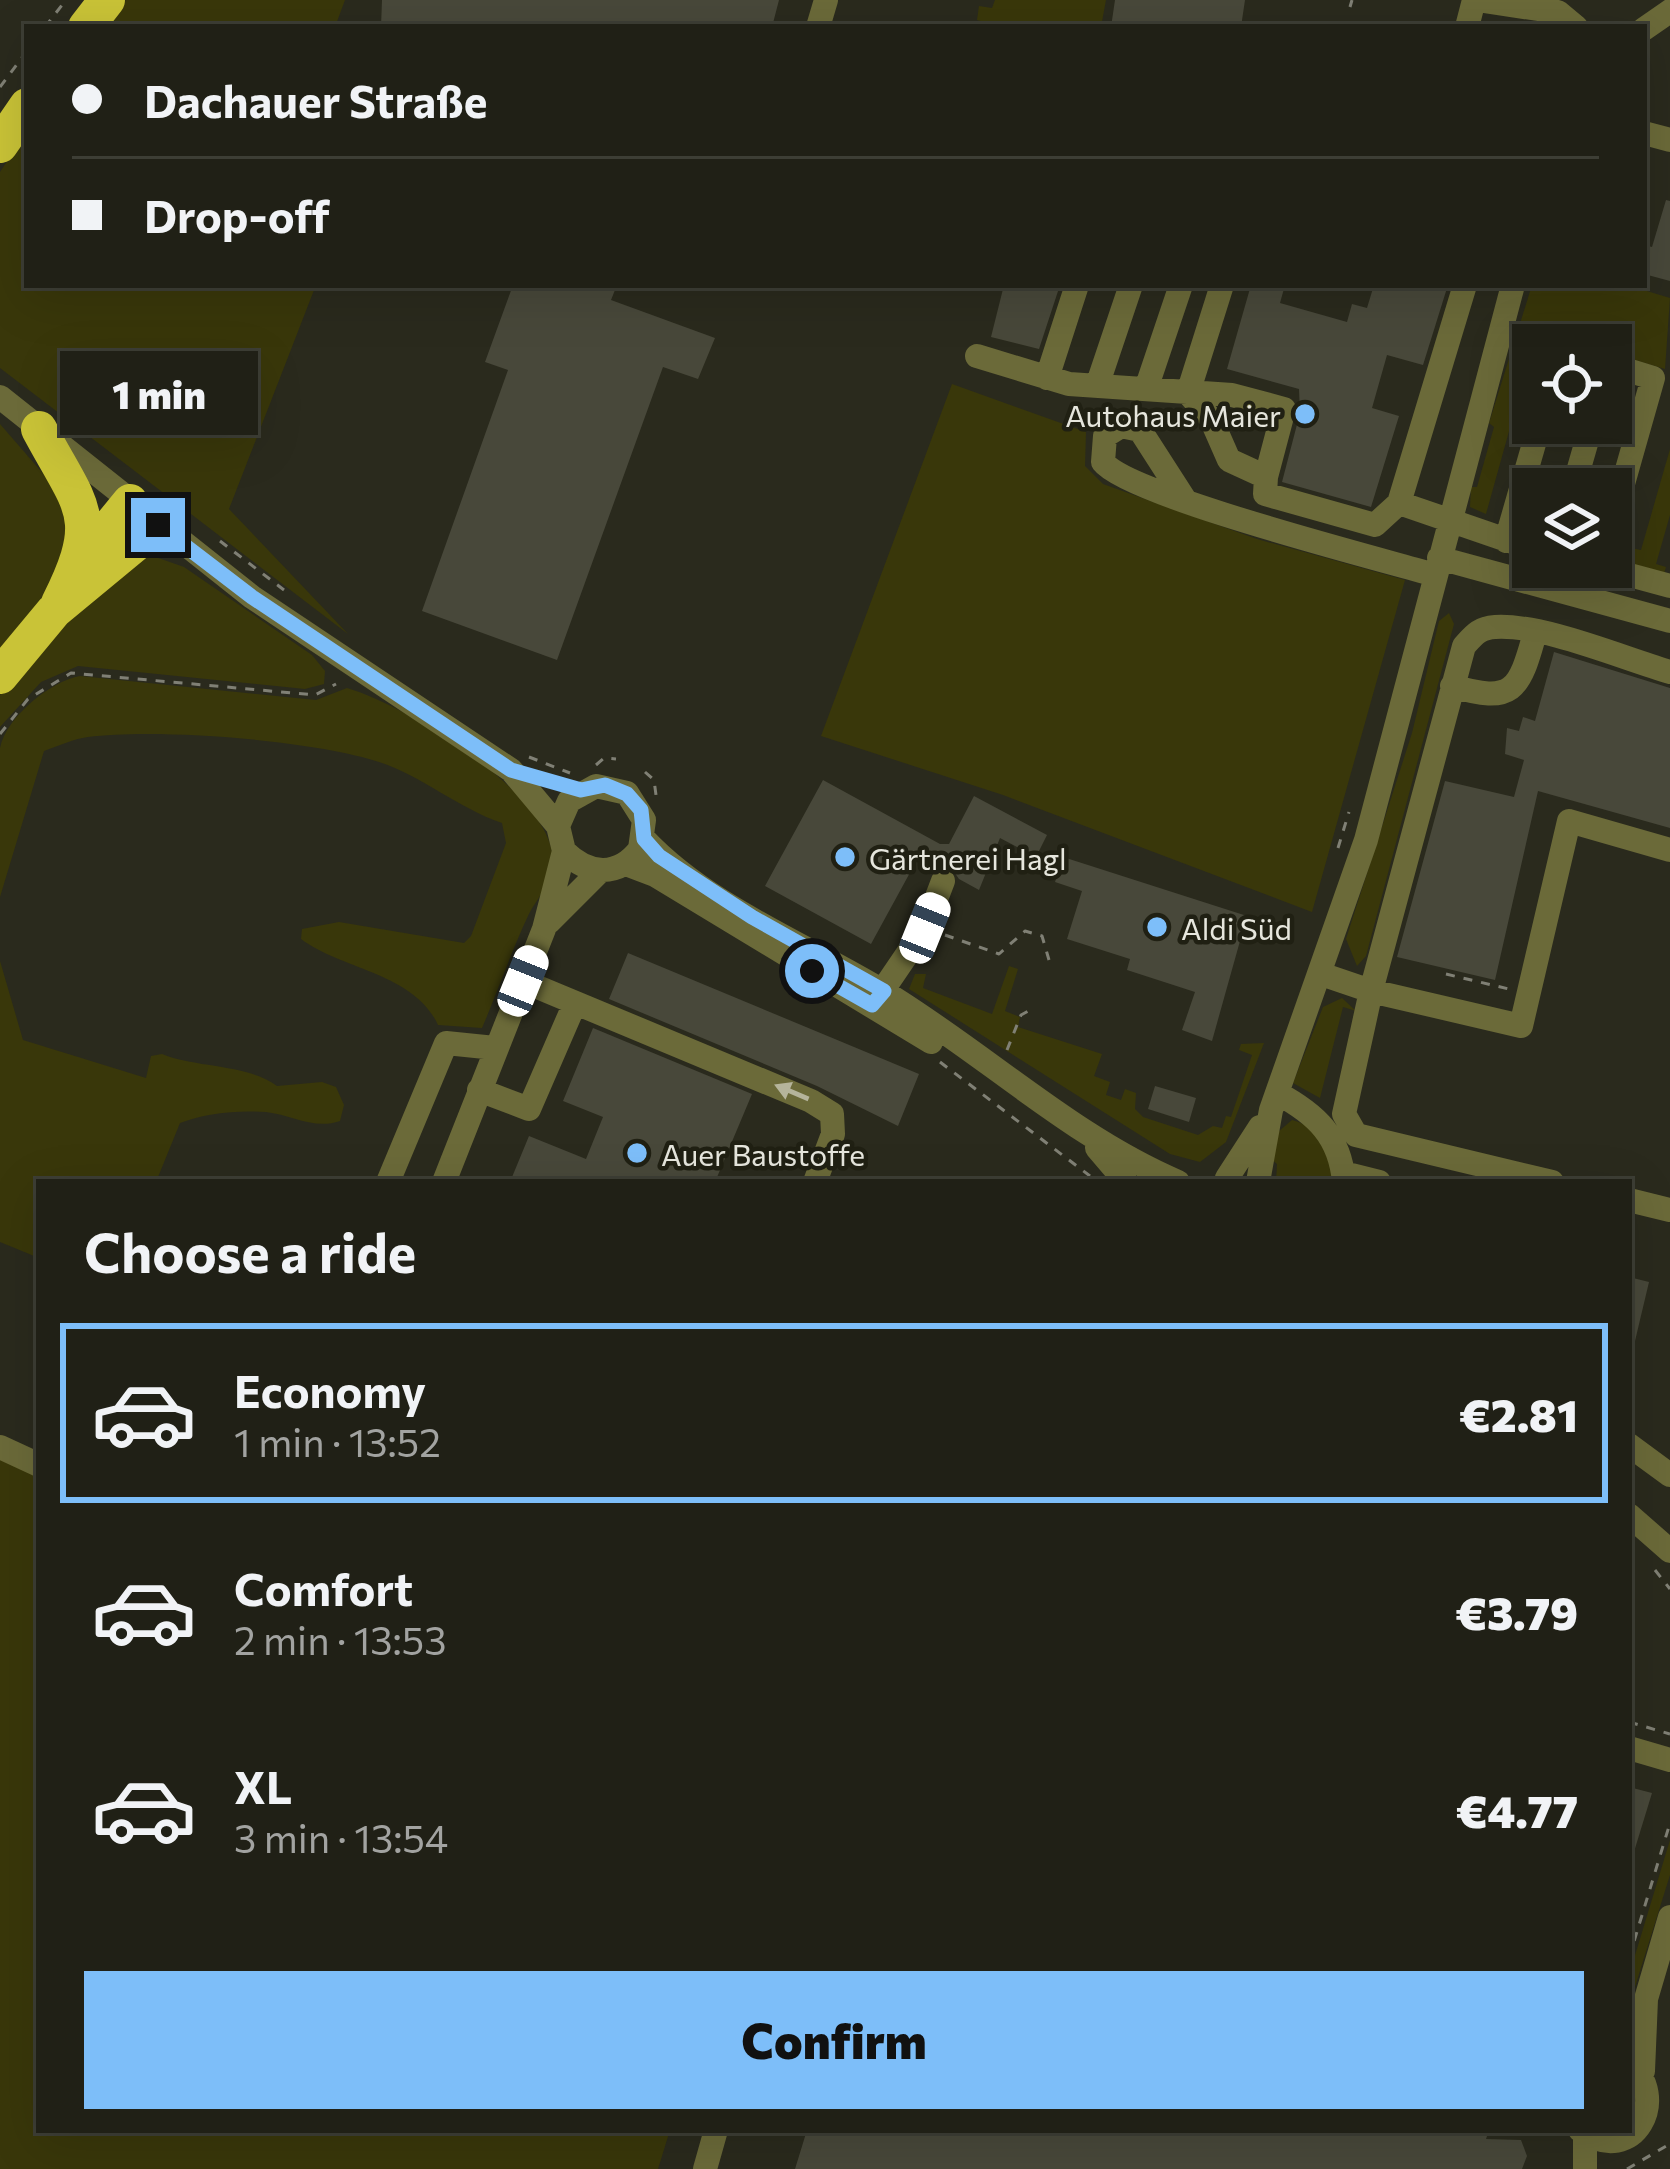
<!DOCTYPE html>
<meta charset="utf-8">
<style>
:root{--surface:#202016;--page:#28281f;--text:#f1f3f6;--muted:#a2a3a1;--line:#3d3e35;--accent:#7dbef9}
body{margin:0;font-family:Commissioner,sans-serif;background:var(--page);color:var(--text);height:100vh;display:flex;flex-direction:column;font-size:45px;white-space:nowrap}
*{box-sizing:border-box;margin:0}
p{font-size:39px;color:var(--muted)}
.icon{flex:none;width:66px;height:66px;fill:none;stroke:currentColor;stroke-width:2;stroke-linecap:round;stroke-linejoin:round}
.map{position:relative;flex:1;overflow:hidden}
.sheet{position:absolute;left:36px;top:1179px;width:1596px;height:954px;display:flex;flex-direction:column;background:var(--surface);border-radius:0px;box-shadow:0 12px 48px #0002,0 0 0 3px var(--line)}
.sheet>*{flex:none}
.top-card{position:absolute;left:24px;top:24px;width:1623px;height:264px;border-radius:0px;box-shadow:0 12px 48px #0002,0 0 0 3px var(--line);display:grid;align-content:center;height:264px;padding:0 48px;background:var(--surface)}
.tools{position:absolute;left:1512px;top:324px;display:grid;gap:24px}
.tools a{display:grid;place-items:center;width:120px;height:120px;border-radius:0px;background:var(--surface);box-shadow:0 12px 48px #0002,0 0 0 3px var(--line);font-size:60px}
.end{position:absolute;width:54px;height:54px;margin:-27px;border:15px solid #7dbef9;background:#111;box-shadow:0 0 0 6px #111}
.from{border-radius:50%}
.bubble{position:absolute;height:84px;border-radius:0px;background:var(--surface);box-shadow:0 12px 48px #0002,0 0 0 3px var(--line);font-size:39px;font-weight:800;line-height:84px;text-align:center}
.car{position:absolute;width:36px;height:72px;margin:-36px -18px;border-radius:15px;box-shadow:0 0 9px 3px #0007;background:linear-gradient(#fff 24%,#345 0 40%,#fff 0 76%,#345 0 86%,#fff 0)}
.top-card b{display:flex;align-items:center;gap:42px;height:114px;font-size:45px}
.top-card b+b{border-top:3px solid var(--line)}
.top-card i{width:30px;height:30px;background:var(--text)}
ul{padding:0;list-style:none}
li{display:flex;align-items:center;gap:36px;height:180px;margin:0 24px 18px;padding:0 24px;border:6px solid transparent;border-radius:0px}
li div{flex:1}
li b{display:block;font-size:45px}
li em{font-style:normal;font-weight:800}
li.selected{border-color:var(--accent)}
li>.icon{width:108px;height:108px;stroke-width:1.5}
h2{padding:0 48px;font-size:54px;line-height:144px}
.primary-button{display:flex;gap:24px;margin-top:auto;padding:24px 48px}
.primary-button a{flex:1;height:138px;border-radius:0px;background:var(--accent);color:#111;font-size:48px;font-weight:800;line-height:138px;text-align:center}
.map>svg:first-child{display:block}
.green{fill:#39370a}
.building{fill:#48483a}
.lines{fill:none;stroke-linecap:round;stroke-linejoin:round}
.path{stroke:#808075;stroke-width:3;stroke-dasharray:9 9;stroke-linecap:butt}
.minor{stroke:#6b6a39;stroke-width:24}
.highway{stroke:#c9c337;stroke-width:36}
.oneway{fill:#b5b49b}
.route{stroke:#7dbef9;stroke-width:15}
.poi-dot{fill:#7dbef9;stroke:#202013;stroke-width:4.5}
.labels{text-anchor:middle;dominant-baseline:central;stroke-width:9;stroke-linejoin:round;paint-order:stroke}
.poi-label{font-size:30px;fill:#e6e6dd;stroke:#202013;text-anchor:start}
</style>
<div class="map">
<svg width="1670" height="2169" viewBox="0 0 1670 2169">
<rect width="100%" height="100%" fill="#2a2a1d"/>
<path class="green" d="M126,0H345L335,27H104Z
M995,0H1106L1101,27H1002L977,20L979,6L992,8Z
M27,131V285H316L229,509L348,634L0,368V172Z
M1532,285H1627L1670,298L1665,369L1611,353V345L1557,337L1554,345H1533L1486,514L1470,507L1471,487H1477L1494,427L1489,423Z
M952,384L1086,432L1085,466L1103,484L1257,539L1405,580L1312,912L1003,795L821,736Z
M0,424L73,508L77,550L0,657Z
M1670,449V515L1656,564L1666,567L1663,577L1620,566L1626,547L1641,550Z
M147,554L184,567L312,655L325,671L324,684L305,689L78,666L41,682L0,727V695L55,632Z
M1449,613L1454,624L1366,956L1357,966L1346,939L1412,733L1439,621Z
M80,676L316,700L347,688C406,705 560,797 553,867C551,884 535,901 528,916C511,952 498,991 482,1028L438,1025C414,973 343,970 301,939L302,929L339,922L464,943L471,936L506,843L502,823C458,808 422,776 379,762C313,740 157,728 88,737C73,739 58,746 44,751L0,897C0,850 0,793 0,748C6,717 51,681 80,676Z
M0,961L23,1040L146,1078L151,1056L162,1054C196,1068 248,1064 277,1086L322,1082L336,1087L344,1105L340,1121C314,1130 292,1115 266,1112C236,1110 207,1113 180,1123L156,1182H39V1258L0,1242Z
M1009,966L1018,969L1005,1011L1020,1017L1018,1027L1102,1054L1094,1076L1110,1082L1106,1095L1121,1100L1125,1089L1136,1093L1135,1109L1143,1117L1198,1135L1213,1126L1222,1128L1226,1116L1231,1117L1252,1055L1239,1050L1241,1044L1264,1043L1226,1142L1200,1162L1170,1154L909,989L915,974H926L923,988L992,1014Z
M1342,998L1356,1011L1343,1007L1320,1098L1293,1083L1323,1007Z
M1292,1120C1321,1127 1327,1156 1335,1182H1276L1277,1164L1270,1158L1278,1132Z
M0,1451L39,1469V2130H670L658,2169H0Z
M1670,1840V1875L1629,2006V1975Z"/>
<path class="building" d="M382,0H779L772,27H381Z
M1115,0H1245L1241,27H1111Z
M1666,200L1670,201V281L1644,274V245L1652,247Z
M513,285H617L611,300L715,338L698,379L663,367L557,660L422,611L508,370L485,362Z
M1004,285H1060L1039,349L991,337Z
M1251,285H1285L1280,303L1347,322L1352,304L1367,308L1374,285L1447,288L1423,365L1387,355L1372,408L1399,416L1371,507L1282,482L1300,413L1299,389L1227,369Z
M1554,652L1670,688V828L1538,791L1495,980L1397,957L1445,781L1514,797L1524,760L1505,754L1507,728L1519,731L1523,717L1535,721Z
M823,780L940,844H949L974,796L1047,835L1036,857L1000,838L979,890L959,879L950,866L935,867L918,858L871,944L765,886Z
M1063,857L1247,916L1212,1041L1182,1030L1195,992L1127,970L1130,959L1067,939L1082,891L1055,882Z
M628,953L919,1074L898,1126L817,1086L609,999Z
M593,1028L752,1094L715,1182H510L529,1136L586,1159L603,1117L563,1101Z
M1155,1086L1196,1098L1189,1122L1148,1109Z
M1629,1277L1649,1282L1635,1341H1629Z
M1629,1787L1652,1793L1633,1855H1629Z
M807,2130H1489L1486,2139L1521,2140L1527,2156L1522,2169H795Z"/>
<g class="lines">
<path class="path" d="M1350,7L1352,0
M45,27L66,0
M0,87L27,51
M220,541L284,590
M0,734L28,699L71,673L315,695L336,684
M529,757L570,773
M596,765L604,758L616,759
M645,772L654,780L656,795
M1338,848L1349,812
M945,935L999,954L1025,931L1042,936L1049,960
M1446,974L1509,989
M1007,1050L1021,1015L1034,1008
M940,1062L1090,1176
M1655,1570L1670,1589
M1629,1722L1670,1734
M1629,1958L1670,1823
M792,2130L802,2133
M1627,2169L1668,2145"/>
<path class="minor" d="M1477,0L1558,12L1576,27
M818,27L826,0
M1467,27L1474,0
M1644,29L1670,11
M1644,133L1670,140
M1222,285L1188,393L1211,419L1229,460L1266,477L1265,494L1375,525L1399,503L1533,549
M977,356L1069,384L1232,395L1284,409L1266,477
M1611,365L1653,378L1611,526
M1047,378L1077,285
M1097,386L1131,285
M1146,389L1181,285
M0,397L252,597L511,770L558,826L564,851L544,929L444,1182
M1573,489L1592,423
M1185,500L1140,430L1121,426L1105,436L1103,462C1128,495 1380,559 1435,575
M1399,503L1465,285
M1506,541L1540,423
M1439,558L1670,621
M1600,567L1670,586
M1670,672C1622,658 1543,624 1495,627C1479,628 1474,635 1464,646L1371,991L1521,1026L1569,821L1670,850
M1452,686C1513,704 1519,691 1535,633
M558,826L569,801L596,786L627,793L644,820L640,849C618,878 588,875 564,851
M644,839C708,907 805,944 884,992C983,1052 1072,1137 1178,1182
M626,864L655,875L931,1042
M549,922L600,871
M1321,974L1371,991L1344,1114L1356,1135L1552,1182
M523,981L811,1101L832,1114L833,1134L815,1182
M874,1003L925,928L943,881
M479,1090L529,1109L575,1003
M1277,1093C1316,1114 1340,1136 1344,1182
M1097,1148L1126,1182
M1343,1173L1379,1182
M1227,1178L1260,1127
M388,1182L446,1043L495,1048
M1258,1182L1271,1110L1366,840L1513,285
M1629,1200L1670,1210
M1629,1445L1670,1475
M0,1447L39,1465
M1629,1515L1670,1551
M1629,1748L1670,1760
M1643,2071L1646,1999L1670,1917
M1580,2130C1636,2169 1670,2096 1629,2063
M1585,2135V2169
M705,2169L716,2130"/>
<path class="highway" d="M86,27L107,0
M0,145L27,106
M39,429C81,508 103,515 59,603
M82,561L130,502
M0,676L54,611L158,525"/>
</g>
<defs><path id="oneway-solid" d="M-6-.8H1V-3.2L6.5 0L1 3.2V.8H-6Z" transform="scale(3)"/></defs>
<use class="oneway" href="#oneway-solid" transform="translate(792 1092) rotate(-157)"/>
<g class="lines">
<path class="route" d="M158,525L252,597L511,770L581,790L605,785L627,794L641,810L644,839L659,856L752,917L884,991L872,1005L812,971"/>
</g>
<g class="poi-dot">
<circle cx="1305" cy="414" r="12"/>
<circle cx="845" cy="857" r="12"/>
<circle cx="1157" cy="927" r="12"/>
<circle cx="637" cy="1153" r="12"/>
</g>
<g class="labels">
<g class="poi-label">
<text x="1281" y="414" text-anchor="end">Autohaus Maier</text>
<text x="869" y="857">Gärtnerei Hagl</text>
<text x="1181" y="927">Aldi Süd</text>
<text x="661" y="1153">Auer Baustoffe</text>
</g>
</g>
</svg>
<div class="tools">
<a><svg class="icon" aria-label="locate" viewBox="0 0 24 24"><circle cx="12" cy="12" r="6"/><path d="M12 2v4M12 18v4M2 12h4M18 12h4"/></svg></a>
<a><svg class="icon" aria-label="layers" viewBox="0 0 24 24"><path d="M12 4l9 5-9 5-9-5zM3 14l9 5 9-5"/></svg></a>
</div>
<i class="end from" style="left:812px;top:971px"></i>
<i class="end" style="left:158px;top:525px"></i>
<div class="bubble" style="left:60px;top:351px;width:198px">1 min</div>
<i class="car" style="left:925px;top:928px;rotate:22deg"></i>
<i class="car" style="left:523px;top:981px;rotate:22deg"></i>
<div class="top-card">
<b><i class="from"></i>Dachauer Straße</b>
<b><i></i>Drop-off</b>
</div>
<section class="sheet">
<h2>Choose a ride</h2>
<ul>
<li class="selected"><svg class="icon" aria-label="car" viewBox="0 0 24 24"><path d="M5 17H2v-5l4-1 3-4h7l3 4 3 1v5h-3M9 17h6M6 11h13"/><circle cx="7" cy="17" r="2"/><circle cx="17" cy="17" r="2"/></svg><div><b>Economy</b><p>1 min · 13:52</p></div><em>€2.81</em></li>
<li><svg class="icon" aria-label="car" viewBox="0 0 24 24"><path d="M5 17H2v-5l4-1 3-4h7l3 4 3 1v5h-3M9 17h6M6 11h13"/><circle cx="7" cy="17" r="2"/><circle cx="17" cy="17" r="2"/></svg><div><b>Comfort</b><p>2 min · 13:53</p></div><em>€3.79</em></li>
<li><svg class="icon" aria-label="car" viewBox="0 0 24 24"><path d="M5 17H2v-5l4-1 3-4h7l3 4 3 1v5h-3M9 17h6M6 11h13"/><circle cx="7" cy="17" r="2"/><circle cx="17" cy="17" r="2"/></svg><div><b>XL</b><p>3 min · 13:54</p></div><em>€4.77</em></li>
</ul>
<div class="primary-button"><a>Confirm</a></div>
</section>
</div>
